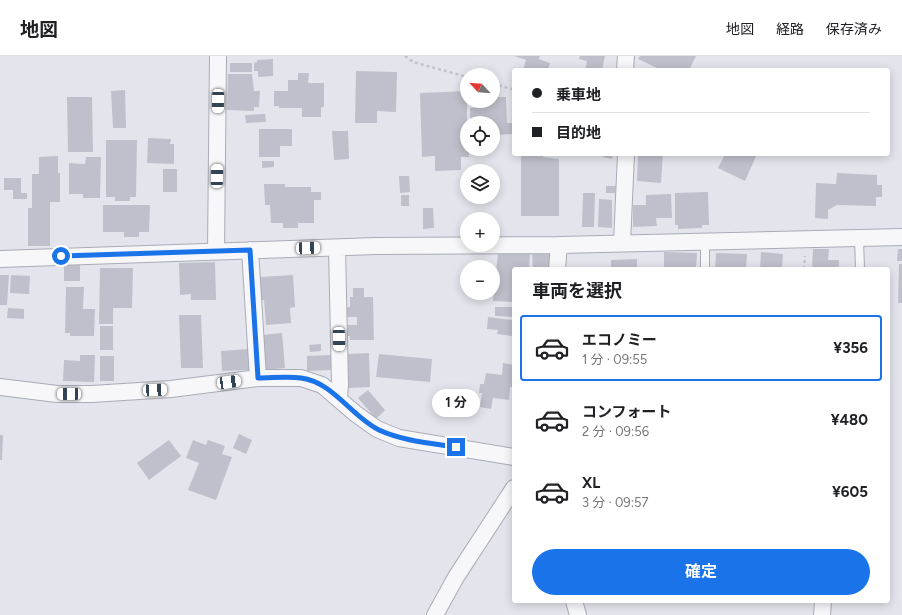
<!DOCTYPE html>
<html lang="ja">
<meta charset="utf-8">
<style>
:root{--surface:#fff;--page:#f6f6f6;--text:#202124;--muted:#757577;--line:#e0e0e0;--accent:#1a73e8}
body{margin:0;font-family:Figtree,"Noto Sans JP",sans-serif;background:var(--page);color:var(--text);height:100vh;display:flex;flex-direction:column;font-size:15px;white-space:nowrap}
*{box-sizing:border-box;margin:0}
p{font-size:13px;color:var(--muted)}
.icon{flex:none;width:22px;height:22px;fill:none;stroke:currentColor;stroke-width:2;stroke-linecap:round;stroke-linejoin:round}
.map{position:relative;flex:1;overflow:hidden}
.drawer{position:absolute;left:512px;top:211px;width:378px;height:336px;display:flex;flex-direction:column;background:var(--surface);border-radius:4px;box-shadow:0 2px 10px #0003}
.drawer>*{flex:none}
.hud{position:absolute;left:512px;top:12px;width:378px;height:88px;border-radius:4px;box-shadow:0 2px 10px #0003;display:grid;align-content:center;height:88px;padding:0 20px;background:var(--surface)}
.needle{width:26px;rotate:296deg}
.buttons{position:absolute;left:460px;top:12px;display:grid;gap:8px}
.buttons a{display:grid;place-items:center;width:40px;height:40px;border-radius:50%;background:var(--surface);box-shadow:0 2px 10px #0003;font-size:20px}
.end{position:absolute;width:18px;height:18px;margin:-9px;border:5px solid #1a73e8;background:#fff;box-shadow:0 0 0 2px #fff}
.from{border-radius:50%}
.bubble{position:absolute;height:28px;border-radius:14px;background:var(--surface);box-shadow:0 2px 10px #0003;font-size:13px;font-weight:700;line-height:28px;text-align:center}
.car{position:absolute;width:12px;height:24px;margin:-12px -6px;border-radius:5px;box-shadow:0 0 3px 1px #0007;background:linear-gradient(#fff 24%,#345 0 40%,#fff 0 76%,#345 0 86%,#fff 0)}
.hud b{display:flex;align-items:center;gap:14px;height:38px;font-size:15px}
.hud b+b{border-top:1px solid var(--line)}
.hud i{width:10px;height:10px;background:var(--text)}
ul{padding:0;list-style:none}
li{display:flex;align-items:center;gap:12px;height:66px;margin:0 8px 6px;padding:0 12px;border:2px solid transparent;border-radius:4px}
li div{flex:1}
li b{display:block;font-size:15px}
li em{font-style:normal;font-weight:700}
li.active{border-color:var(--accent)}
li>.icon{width:36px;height:36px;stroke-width:1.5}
h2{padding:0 20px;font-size:18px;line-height:48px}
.primary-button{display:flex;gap:8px;margin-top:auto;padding:8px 20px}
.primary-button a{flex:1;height:46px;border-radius:24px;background:var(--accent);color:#fff;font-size:16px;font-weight:700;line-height:46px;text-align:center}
header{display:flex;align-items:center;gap:24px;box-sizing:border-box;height:56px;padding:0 20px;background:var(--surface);border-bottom:1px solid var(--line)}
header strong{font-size:19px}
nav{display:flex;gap:22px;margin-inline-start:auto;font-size:14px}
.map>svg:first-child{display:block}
.building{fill:#bfc0cb}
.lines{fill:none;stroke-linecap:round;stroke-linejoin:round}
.lane-casing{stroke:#a9abb6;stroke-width:10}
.street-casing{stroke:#a9abb6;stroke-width:18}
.path{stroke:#c2c3cb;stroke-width:2.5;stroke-dasharray:3 3;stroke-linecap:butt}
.lane{stroke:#f7f7fa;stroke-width:8}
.street{stroke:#f7f7fa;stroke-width:16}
.route{stroke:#1a73e8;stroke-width:5}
</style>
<header>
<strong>地図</strong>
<nav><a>地図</a><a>経路</a><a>保存済み</a></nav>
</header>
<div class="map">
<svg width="902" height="559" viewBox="0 0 902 559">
<rect width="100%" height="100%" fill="#e4e5ec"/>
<path class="building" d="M514,0H540L539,3L550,7L548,14H523L526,4Z
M580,0H605L602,14H585L587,5L579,3Z
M640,0H696L689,14H661L638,3Z
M273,3V20L258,21V15H254V7L257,6V4Z
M230,7H252V16H230Z
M356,15L397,16L396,56L377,55V67H355Z
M298,17H309L308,27H324V51H321V61H302V52H279V50H274V35H288V24H298Z
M228,18H252L254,35H260L259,51H254V55L227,54Z
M125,34L126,72H113L111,35Z
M467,35V93H469V101H461V114L435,115V100L422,101L420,37Z
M493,38H497V41H506L507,67H514V78L493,79V67H470V52H474V45H493Z
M67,41H92L93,96H68Z
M265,58L266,66L246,67L245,59Z
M259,73H292V90H280V101H259Z
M332,75H348L349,103L334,104Z
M148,82L171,83L170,88H174V108L147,107Z
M106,84H137L136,141H130V145H115V141H106Z
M521,98H543V101L559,103V160H521Z
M604,98H613L612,103L603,101Z
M638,98H663L661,127L637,125Z
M725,98H757L745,125L718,112Z
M58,100V117H60V146H50V190H28V152H32V118H39V101Z
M86,101H101L100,142H83V138H69V107L85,108Z
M262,105H274V111L262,112Z
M163,113H177V136H163Z
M837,117L877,119V129H882V141H876V150L837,149L828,154V163L815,162L816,127L836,128Z
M399,120H409L410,136L400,137Z
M4,122H21V137H27V143H13V134H4Z
M264,128H285V131H311V136H321V144H314V167H298V172H283V167H271L270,149H265Z
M606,130H616L615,137H606Z
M708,136L709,169H702V172L678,173V169H675V137Z
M583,137H595L594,171H582Z
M671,138L672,162H656L657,170L633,171V149H646V139Z
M401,139H409V150H401Z
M599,143L612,144V172L598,171Z
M103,149H150L149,176H139V181H124V176H103Z
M423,152H433L434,172L423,173Z
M813,193H829L828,204H839V213H812Z
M898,193H902V205H897Z
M550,194L551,212L533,213L532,196Z
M509,195L530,197L529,213H514V246L493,245L498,197L508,198Z
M664,196L697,197L696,213H664Z
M761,196L783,198L782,213H760Z
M716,197L747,198L746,213H715Z
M637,203V213H611V204Z
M215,206L216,244H191V238L180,239L179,207Z
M64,208H80V225H64Z
M899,208H902V247H898Z
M100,212H133L132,252H113V268H99Z
M0,219H9L7,249H0Z
M11,219L30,220L29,238L10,237Z
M293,219L295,251L290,252L291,267L266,269L264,244H261L260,221Z
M66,231H84L83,253H95L94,280H70V277H65Z
M353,232H364V241H373L374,284H350V280H347V269H357V261H347V251H350V241H353Z
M495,251H514V261L495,260Z
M8,252L24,253V263L7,262Z
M179,259H201L203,312H181Z
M488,261L513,264L512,280L497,278L498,274L487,273Z
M100,270H113V294H100Z
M282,277L285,312L264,314L262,279Z
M321,288V295L310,296L309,289Z
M249,293L250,314L222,315L221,295Z
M369,297L370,331L348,332L346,298Z
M379,298L432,303L430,326L376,321Z
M80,299H95L94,326L63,325L64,304L80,305Z
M331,299V314L307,315V300Z
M100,300H114V325H100Z
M503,307L514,309V331H510L509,344L493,342L491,353L480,351L482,337H479L480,328H484L486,317L502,319Z
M368,334L385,354L376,363L358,342Z
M239,378L252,384L246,398L233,392Z
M0,379H3L2,404H0Z
M169,384L181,400L149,424L137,407Z
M193,384L206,389L208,384L225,390L222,398L232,401L216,444L188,434L199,407L186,402Z"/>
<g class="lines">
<defs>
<path id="lane" d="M859,182L860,213
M705,213V185"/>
<path id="street" d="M625,14L626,0
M622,187L626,98
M337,192L340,329L339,342
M250,194L258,322
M216,195L218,0
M0,203L376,190L559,189L902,181
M557,213L559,189
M0,331L57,338H92L171,333L258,322H301L322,329L356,358L377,373L399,382L514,401
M574,545L578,559
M435,559L456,521L514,432
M822,559L823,545"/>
</defs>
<use href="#lane" class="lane-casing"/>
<use href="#street" class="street-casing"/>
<path class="path" d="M405,0L413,6L467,21
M493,28L512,33
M804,213L805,200"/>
<use href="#lane" class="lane"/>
<use href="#street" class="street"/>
</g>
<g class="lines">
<path class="route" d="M61,200L250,194L258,322C272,322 287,320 301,322C333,326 351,360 379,374C403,385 430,387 456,391"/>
</g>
</svg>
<div class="buttons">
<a><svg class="needle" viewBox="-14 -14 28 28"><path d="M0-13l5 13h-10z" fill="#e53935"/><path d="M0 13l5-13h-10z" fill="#757577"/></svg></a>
<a><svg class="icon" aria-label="locate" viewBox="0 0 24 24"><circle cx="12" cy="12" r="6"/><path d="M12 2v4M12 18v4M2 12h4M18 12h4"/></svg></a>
<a><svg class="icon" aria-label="layers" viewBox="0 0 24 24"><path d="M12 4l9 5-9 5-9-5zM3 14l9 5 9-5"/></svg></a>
<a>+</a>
<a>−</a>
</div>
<i class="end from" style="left:61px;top:200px"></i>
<i class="end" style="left:456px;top:391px"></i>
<div class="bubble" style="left:432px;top:333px;width:48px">1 分</div>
<i class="car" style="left:218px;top:45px;rotate:181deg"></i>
<i class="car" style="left:217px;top:120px;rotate:1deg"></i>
<i class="car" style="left:308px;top:192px;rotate:88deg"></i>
<i class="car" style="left:339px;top:283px;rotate:179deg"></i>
<i class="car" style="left:229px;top:326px;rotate:82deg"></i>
<i class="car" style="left:155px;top:334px;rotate:87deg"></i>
<i class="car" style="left:69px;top:338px;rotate:270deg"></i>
<div class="hud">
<b><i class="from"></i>乗車地</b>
<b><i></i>目的地</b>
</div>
<section class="drawer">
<h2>車両を選択</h2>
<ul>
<li class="active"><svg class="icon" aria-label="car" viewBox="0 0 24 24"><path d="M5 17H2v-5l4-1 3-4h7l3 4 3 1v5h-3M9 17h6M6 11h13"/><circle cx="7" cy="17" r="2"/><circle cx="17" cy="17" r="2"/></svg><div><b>エコノミー</b><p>1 分 · 09:55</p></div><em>¥356</em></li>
<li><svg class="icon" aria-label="car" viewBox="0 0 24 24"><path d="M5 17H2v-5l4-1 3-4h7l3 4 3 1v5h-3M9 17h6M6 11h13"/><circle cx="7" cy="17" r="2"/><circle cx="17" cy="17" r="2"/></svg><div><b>コンフォート</b><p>2 分 · 09:56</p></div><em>¥480</em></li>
<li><svg class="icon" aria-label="car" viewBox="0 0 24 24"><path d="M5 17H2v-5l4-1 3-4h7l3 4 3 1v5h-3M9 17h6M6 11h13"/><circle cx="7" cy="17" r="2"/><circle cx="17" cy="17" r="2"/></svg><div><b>XL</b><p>3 分 · 09:57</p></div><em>¥605</em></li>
</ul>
<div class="primary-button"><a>確定</a></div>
</section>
</div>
